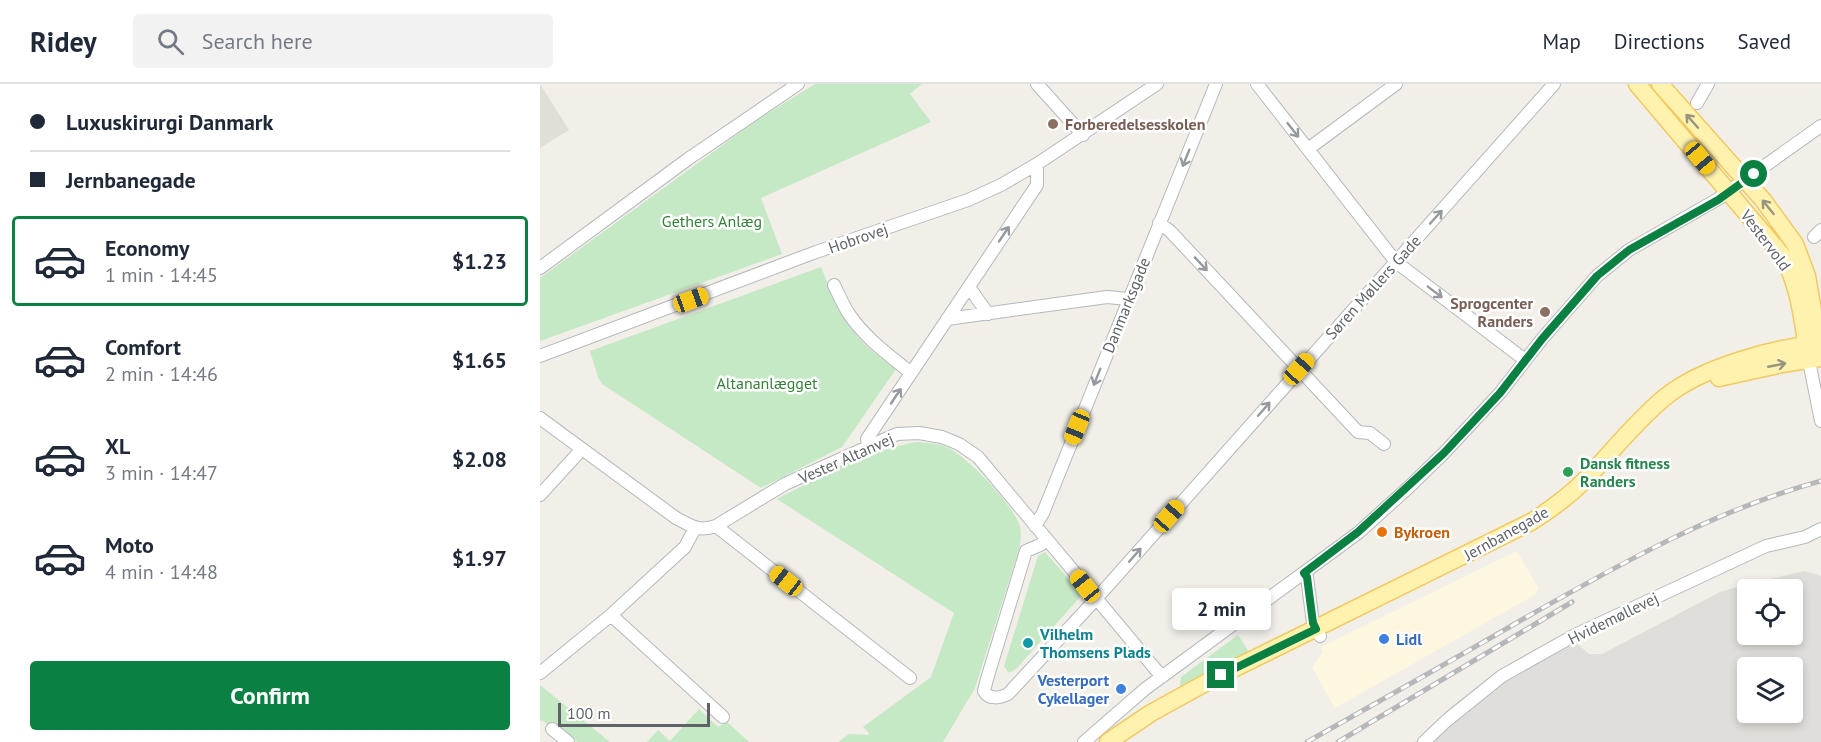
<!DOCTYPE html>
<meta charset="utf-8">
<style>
:root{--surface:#fff;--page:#f2f2f3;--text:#1f2937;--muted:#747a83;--line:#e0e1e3;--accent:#0b8043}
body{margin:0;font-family:"PT Sans",sans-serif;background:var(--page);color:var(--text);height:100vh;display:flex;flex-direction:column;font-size:22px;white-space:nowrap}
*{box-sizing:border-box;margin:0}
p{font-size:20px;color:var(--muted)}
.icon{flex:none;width:33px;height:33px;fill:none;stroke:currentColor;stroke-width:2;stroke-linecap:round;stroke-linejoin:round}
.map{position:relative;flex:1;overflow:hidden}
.details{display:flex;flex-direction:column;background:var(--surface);width:540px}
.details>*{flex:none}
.guide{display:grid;align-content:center;height:132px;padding:0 30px;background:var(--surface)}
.buttons{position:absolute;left:1197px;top:495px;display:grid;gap:12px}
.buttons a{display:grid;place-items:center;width:66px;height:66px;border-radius:6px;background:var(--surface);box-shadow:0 3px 9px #0003;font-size:30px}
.scale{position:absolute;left:18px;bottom:15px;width:152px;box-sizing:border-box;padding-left:6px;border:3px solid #5f6368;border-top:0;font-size:16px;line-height:21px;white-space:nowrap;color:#5f6368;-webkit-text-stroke:4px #fff;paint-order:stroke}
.end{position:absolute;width:27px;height:27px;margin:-14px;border:8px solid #0b8043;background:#fff;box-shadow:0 0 0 3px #fff}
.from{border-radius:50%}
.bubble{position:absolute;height:42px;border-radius:6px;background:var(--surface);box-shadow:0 3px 9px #0003;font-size:20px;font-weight:700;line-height:42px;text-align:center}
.car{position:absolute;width:18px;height:36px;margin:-18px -9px;border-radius:8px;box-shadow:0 0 4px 2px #0007;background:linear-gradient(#f5c518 24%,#345 0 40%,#f5c518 0 76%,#345 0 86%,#f5c518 0)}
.guide b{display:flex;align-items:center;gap:21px;height:57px;font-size:22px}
.guide b+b{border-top:2px solid var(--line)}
.guide i{width:15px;height:15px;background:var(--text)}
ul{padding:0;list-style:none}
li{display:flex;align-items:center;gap:18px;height:90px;margin:0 12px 9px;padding:0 18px;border:3px solid transparent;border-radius:6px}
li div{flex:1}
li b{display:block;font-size:22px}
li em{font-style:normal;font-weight:700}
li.selected{border-color:var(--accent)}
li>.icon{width:54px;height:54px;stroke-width:1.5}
.action{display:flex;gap:12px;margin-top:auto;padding:12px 30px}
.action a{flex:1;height:69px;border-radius:6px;background:var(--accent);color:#fff;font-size:24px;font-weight:700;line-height:69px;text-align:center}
header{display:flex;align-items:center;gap:36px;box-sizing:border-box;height:84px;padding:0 30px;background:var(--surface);border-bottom:2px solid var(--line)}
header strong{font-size:28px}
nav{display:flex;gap:33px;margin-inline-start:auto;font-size:21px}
.search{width:420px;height:54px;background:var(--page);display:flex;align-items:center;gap:15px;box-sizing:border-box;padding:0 21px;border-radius:6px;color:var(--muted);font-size:22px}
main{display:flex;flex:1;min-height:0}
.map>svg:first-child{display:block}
.commercial{fill:#fef7e0}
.industrial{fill:#e0deda;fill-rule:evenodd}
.education{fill:#e1ded6}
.green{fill:#c5e8c5}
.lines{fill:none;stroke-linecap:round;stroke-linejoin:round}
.minor-casing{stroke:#b5b8bc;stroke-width:14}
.major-casing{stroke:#f2c960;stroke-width:19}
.minor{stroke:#fff;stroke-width:12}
.major{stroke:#fff2af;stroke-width:16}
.rail-casing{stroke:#b6b7b8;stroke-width:5}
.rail{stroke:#fff;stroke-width:3;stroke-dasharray:9;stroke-linecap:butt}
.oneway{stroke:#979581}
.oneway2{stroke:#979a9d}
.route{stroke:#0b8043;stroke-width:8}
.education-dot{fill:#8d6e63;stroke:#fff;stroke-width:2}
.leisure-dot{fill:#2e9e5b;stroke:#fff;stroke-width:2}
.food-dot{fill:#e8710a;stroke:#fff;stroke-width:2}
.shop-dot{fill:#3f7fe0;stroke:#fff;stroke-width:2}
.culture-dot{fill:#0f9aa8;stroke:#fff;stroke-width:2}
.labels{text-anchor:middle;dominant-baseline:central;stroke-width:5;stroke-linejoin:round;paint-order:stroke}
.education-label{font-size:16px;font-weight:bold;fill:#785e54;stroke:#fff;text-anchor:start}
.park-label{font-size:16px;fill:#348238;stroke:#fff}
.street-label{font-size:16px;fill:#5f6368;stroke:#fff}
.leisure-label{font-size:16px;font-weight:bold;fill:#27864d;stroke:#fff;text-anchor:start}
.food-label{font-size:16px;font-weight:bold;fill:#c56008;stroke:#fff;text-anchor:start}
.culture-label{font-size:16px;font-weight:bold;fill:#0d838f;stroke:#fff;text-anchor:start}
.shop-label{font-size:16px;font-weight:bold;fill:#366cbe;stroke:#fff;text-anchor:start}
</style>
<header>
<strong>Ridey</strong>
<div class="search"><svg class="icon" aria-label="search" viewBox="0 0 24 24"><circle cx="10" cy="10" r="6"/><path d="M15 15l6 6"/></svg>Search here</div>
<nav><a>Map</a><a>Directions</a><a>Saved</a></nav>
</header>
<main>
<section class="details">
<div class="guide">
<b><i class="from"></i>Luxuskirurgi Danmark</b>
<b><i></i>Jernbanegade</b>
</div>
<ul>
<li class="selected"><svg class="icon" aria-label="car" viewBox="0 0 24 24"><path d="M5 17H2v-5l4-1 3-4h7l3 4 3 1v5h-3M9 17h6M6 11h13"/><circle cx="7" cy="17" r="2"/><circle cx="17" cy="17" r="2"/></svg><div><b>Economy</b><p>1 min · 14:45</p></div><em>$1.23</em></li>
<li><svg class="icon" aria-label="car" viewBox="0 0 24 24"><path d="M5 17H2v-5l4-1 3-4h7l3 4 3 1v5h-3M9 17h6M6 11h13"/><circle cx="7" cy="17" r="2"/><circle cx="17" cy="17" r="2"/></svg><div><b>Comfort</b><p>2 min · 14:46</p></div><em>$1.65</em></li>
<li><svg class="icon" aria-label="car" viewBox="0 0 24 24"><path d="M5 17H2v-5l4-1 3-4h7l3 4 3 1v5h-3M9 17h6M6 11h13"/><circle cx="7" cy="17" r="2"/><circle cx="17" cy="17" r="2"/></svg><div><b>XL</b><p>3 min · 14:47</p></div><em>$2.08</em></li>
<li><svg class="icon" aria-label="car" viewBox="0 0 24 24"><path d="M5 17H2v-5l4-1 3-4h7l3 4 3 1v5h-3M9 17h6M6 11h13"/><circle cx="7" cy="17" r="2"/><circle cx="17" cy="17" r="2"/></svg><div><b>Moto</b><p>4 min · 14:48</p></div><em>$1.97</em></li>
</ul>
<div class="action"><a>Confirm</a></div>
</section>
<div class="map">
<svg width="1281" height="658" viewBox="0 0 1281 658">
<rect width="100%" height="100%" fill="#f1efe8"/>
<path class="commercial" d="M977,467L998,504L996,510L795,624L772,583L783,568L781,563Z"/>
<path class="industrial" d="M1264,487L1281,492V658H875L912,622L957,587L1026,550L1049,570H1062L1182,507ZM1208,506H1252V550H1208ZM1208,584H1252V628H1208Z"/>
<path class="education" d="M0,0L29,46L0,64Z"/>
<path class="green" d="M275,0H382L370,10L391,38L221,114L242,170L0,257V194L217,36Z
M281,183C302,235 309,252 356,285L302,363L221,404L62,300L58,293L50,267Z
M376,358C387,359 398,359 408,364C427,372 476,424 480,443C482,449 480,456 480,462L435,604L403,658H298L309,650L328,651L329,649L323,643L391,593L414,529L237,415C278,394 330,366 376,358Z
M505,468L539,507L540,513L476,585L469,589L464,582L498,472Z
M698,551L709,568L640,602L641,593Z
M0,601L70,658H38L17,641H8L2,636L0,637Z
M159,625L178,643L187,638L209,658H107L118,646L130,657Z"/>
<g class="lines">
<defs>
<path id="minor" d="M497,0L543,51
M717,0L856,178L985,276
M1157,19L1168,0
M768,65L856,0
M619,139L630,147L818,348L830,349L844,360
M1274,153L1281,146
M0,184L148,75L258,0
M294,201C299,211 303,221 309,230C325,254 349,271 371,289
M429,203L448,230
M407,235L567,213L588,215
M0,272L276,168L428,116L461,101L497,80L617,0
M1269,277L1281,337
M0,334L136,434C152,442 158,448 176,442L245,400L357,350L379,349L402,353L419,360L438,373L622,593
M328,362L327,355L497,101V80
M0,411L42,365
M176,442L370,594
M495,442L503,429L676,0
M507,456L500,461L486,467L447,595L444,607C449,616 460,614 468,610L556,515L1014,0
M764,489L767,493L773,539L780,552
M71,531L183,633
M0,589L71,531L145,463L155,444
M12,645L28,658
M544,658L605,605L818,449L869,403L904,369L960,309L1002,255L1057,192L1089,166L1178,115L1281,42
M884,658L906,637L962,592L1035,551L1226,462L1265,453L1281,445"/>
<path id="major" d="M1097,0L1241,170C1260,201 1262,235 1268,270
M1120,0L1223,116L1255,160L1267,192L1280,268
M1179,294L1242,280L1281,274
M568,658L611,629L669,597L991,438C1010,426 1029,412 1045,396C1071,369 1095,338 1124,314C1161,283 1233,264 1281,259"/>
</defs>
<use href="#minor" class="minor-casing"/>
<use href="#major" class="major-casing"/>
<use href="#minor" class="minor"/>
<use href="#major" class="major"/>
<defs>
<path id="rail" d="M767,658C840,617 913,576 985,534C1080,480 1175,426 1281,397
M798,658L1032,518"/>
</defs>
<use href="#rail" class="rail-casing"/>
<use href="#rail" class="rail"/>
</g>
<defs><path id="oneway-shaft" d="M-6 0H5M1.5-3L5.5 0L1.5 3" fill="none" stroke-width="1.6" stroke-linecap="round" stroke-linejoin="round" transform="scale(1.5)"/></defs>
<g class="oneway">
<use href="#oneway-shaft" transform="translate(1152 37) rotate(-132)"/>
<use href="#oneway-shaft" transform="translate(1228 123) rotate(-129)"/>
<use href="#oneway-shaft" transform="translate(1237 281) rotate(-11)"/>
</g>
<g class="oneway2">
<use href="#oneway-shaft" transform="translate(753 46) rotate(52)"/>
<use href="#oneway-shaft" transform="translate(646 74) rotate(112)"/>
<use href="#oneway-shaft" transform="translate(896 133) rotate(-48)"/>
<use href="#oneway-shaft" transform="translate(464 150) rotate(-56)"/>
<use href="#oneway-shaft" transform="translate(661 180) rotate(47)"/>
<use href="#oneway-shaft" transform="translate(895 208) rotate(37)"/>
<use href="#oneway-shaft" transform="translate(557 293) rotate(112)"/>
<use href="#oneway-shaft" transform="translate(356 312) rotate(-56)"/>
<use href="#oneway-shaft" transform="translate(724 325) rotate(-49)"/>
<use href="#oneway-shaft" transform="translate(595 471) rotate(-49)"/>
</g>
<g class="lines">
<path class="route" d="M681,591L776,545L773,539L767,493L764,489L818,448L904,369L960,309L1002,255L1057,192L1089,166L1178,116L1214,90"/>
</g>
<g class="education-dot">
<circle cx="513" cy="40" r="6"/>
<circle cx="1005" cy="228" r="6"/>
</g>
<circle class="leisure-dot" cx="1028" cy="388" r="6"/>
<circle class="food-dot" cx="842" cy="448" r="6"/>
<g class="shop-dot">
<circle cx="844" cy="555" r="6"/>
<circle cx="581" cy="605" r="6"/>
</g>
<circle class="culture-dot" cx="488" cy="559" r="6"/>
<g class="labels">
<g class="education-label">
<text x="525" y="40">Forberedelsesskolen</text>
<text x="993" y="219" text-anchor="end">Sprogcenter<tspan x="993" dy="18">Randers</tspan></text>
</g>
<g class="park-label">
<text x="172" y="137">Gethers Anlæg</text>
<text x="227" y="299">Altananlægget</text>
</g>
<g class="street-label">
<text transform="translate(318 154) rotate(-19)">Hobrovej</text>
<text transform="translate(1226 156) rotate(53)">Vestervold</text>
<text transform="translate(833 203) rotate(-48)">Søren Møllers Gade</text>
<text transform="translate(586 221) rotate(-68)">Danmarksgade</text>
<text transform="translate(306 374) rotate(-24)">Vester Altanvej</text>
<text transform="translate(966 449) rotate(-29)">Jernbanegade</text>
<text transform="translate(1073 534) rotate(-26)">Hvidemøllevej</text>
</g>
<g class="leisure-label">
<text x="1040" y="379">Dansk fitness<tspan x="1040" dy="18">Randers</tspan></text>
</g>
<g class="food-label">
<text x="854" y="448">Bykroen</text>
</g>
<g class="culture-label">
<text x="500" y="550">Vilhelm<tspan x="500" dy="18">Thomsens Plads</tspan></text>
</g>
<g class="shop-label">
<text x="856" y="555">Lidl</text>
<text x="569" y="596" text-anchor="end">Vesterport<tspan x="569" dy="18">Cykellager</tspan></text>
</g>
</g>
</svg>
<div class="buttons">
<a><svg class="icon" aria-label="locate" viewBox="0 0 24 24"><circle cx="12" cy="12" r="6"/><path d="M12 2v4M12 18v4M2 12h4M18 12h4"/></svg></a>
<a><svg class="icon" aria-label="layers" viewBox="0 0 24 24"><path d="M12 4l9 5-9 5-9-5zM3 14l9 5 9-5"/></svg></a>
</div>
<div class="scale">100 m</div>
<i class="end from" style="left:1214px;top:90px"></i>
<i class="end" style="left:681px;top:591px"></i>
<div class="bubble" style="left:632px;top:504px;width:99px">2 min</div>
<i class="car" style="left:1160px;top:74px;rotate:140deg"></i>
<i class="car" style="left:151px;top:216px;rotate:70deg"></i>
<i class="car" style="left:759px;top:285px;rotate:42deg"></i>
<i class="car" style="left:537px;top:343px;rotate:202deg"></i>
<i class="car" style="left:629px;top:432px;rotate:41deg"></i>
<i class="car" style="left:246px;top:497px;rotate:308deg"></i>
<i class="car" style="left:545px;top:502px;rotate:321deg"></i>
</div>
</main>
